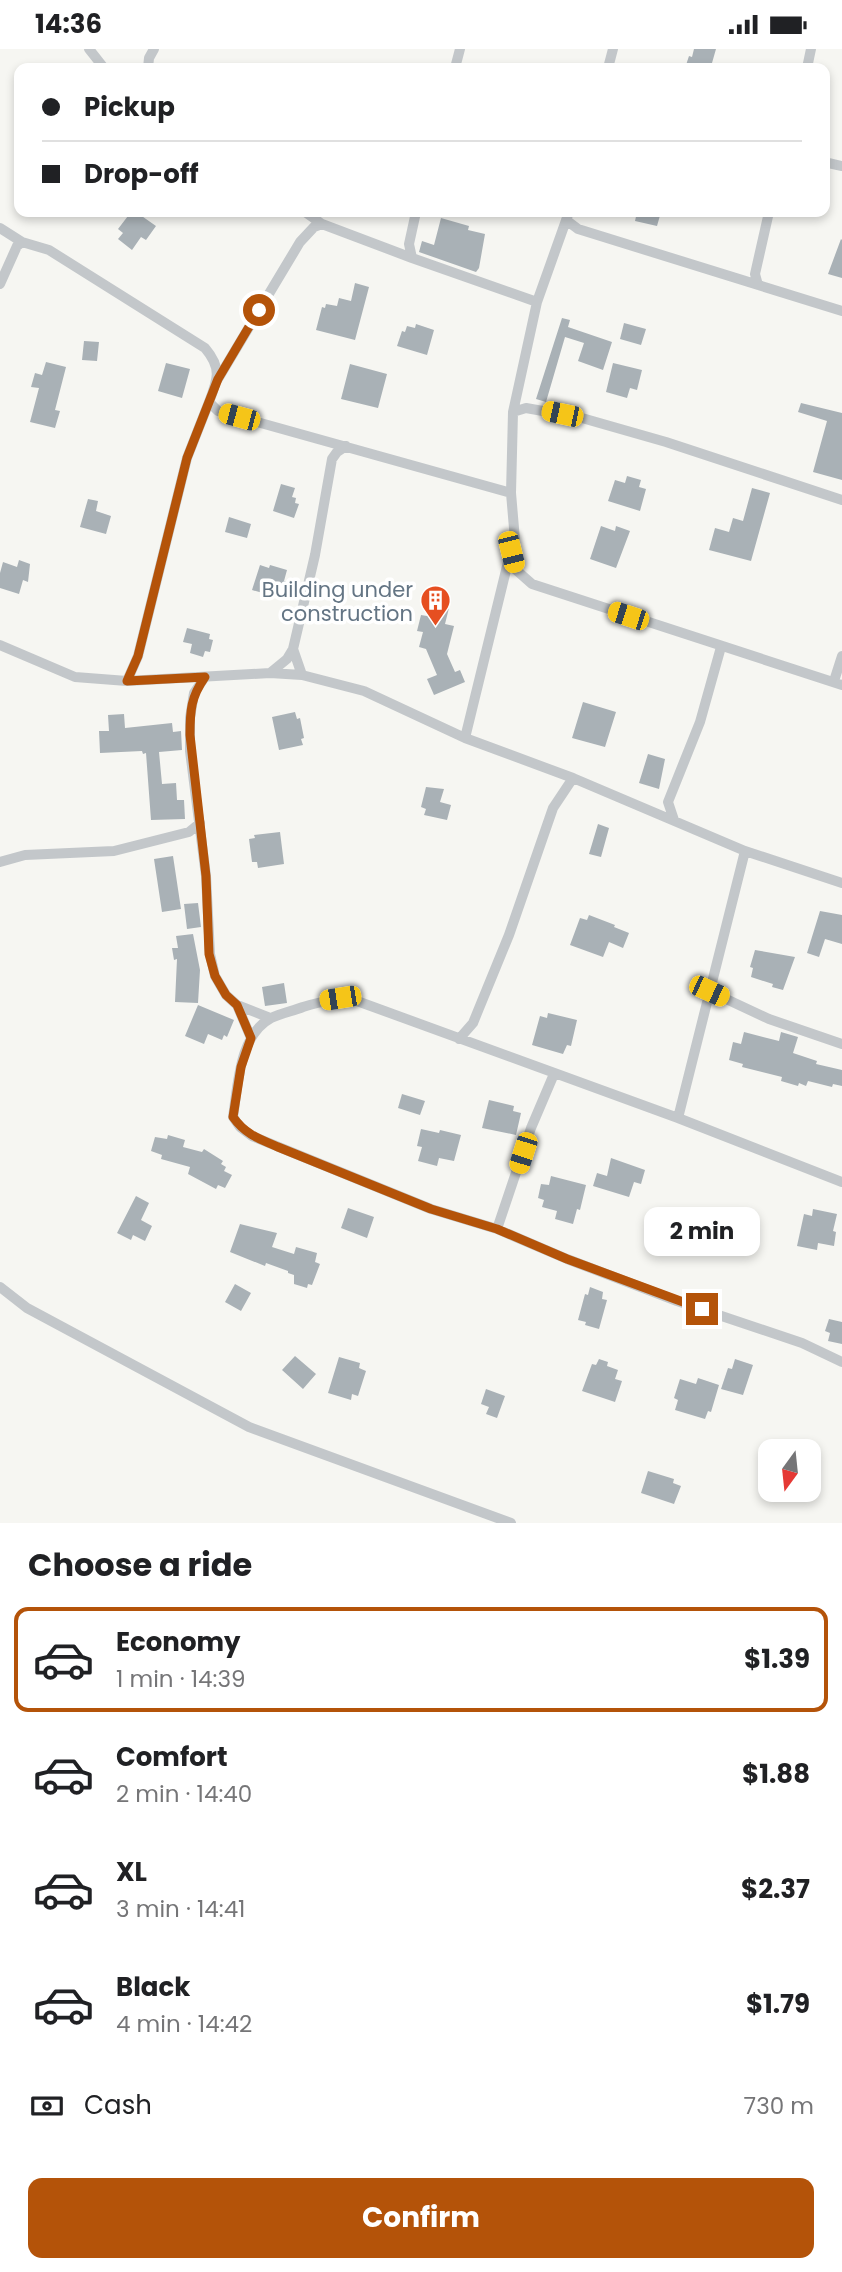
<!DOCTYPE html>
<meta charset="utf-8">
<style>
:root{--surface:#fff;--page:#f6f6f6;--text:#202124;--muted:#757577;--line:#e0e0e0;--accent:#b45309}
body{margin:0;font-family:Poppins,sans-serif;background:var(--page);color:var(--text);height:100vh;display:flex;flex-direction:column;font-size:26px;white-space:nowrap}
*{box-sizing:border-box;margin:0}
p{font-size:23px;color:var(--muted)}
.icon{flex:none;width:38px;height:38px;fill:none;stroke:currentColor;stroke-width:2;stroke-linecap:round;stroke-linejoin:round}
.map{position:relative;height:1474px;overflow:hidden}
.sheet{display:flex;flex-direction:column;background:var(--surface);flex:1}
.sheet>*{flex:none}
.guide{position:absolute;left:14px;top:14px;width:816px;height:154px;border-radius:14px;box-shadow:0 4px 10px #0003;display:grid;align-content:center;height:154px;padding:0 28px;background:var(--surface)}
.needle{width:46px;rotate:195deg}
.buttons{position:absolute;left:758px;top:1390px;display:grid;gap:14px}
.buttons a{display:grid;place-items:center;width:63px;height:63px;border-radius:14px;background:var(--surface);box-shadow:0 4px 10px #0003;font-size:35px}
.end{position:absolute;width:32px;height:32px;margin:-16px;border:9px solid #b45309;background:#fff;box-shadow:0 0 0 4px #fff}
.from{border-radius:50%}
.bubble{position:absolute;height:49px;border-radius:14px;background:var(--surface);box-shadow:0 4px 10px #0003;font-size:23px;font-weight:700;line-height:49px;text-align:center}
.car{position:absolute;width:21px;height:42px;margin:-21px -10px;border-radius:9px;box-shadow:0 0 5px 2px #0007;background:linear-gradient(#f5c518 24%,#345 0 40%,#f5c518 0 76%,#345 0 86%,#f5c518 0)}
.guide b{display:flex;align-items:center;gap:24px;height:66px;font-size:26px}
.guide b+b{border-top:2px solid var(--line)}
.guide i{width:18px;height:18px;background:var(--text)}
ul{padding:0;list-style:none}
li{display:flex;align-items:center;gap:21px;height:105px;margin:0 14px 10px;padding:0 14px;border:4px solid transparent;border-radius:14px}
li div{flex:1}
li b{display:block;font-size:26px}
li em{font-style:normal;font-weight:700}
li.current{border-color:var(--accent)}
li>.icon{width:63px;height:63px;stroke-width:1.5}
h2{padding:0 28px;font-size:32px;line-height:84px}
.pay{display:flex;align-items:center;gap:18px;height:77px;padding:0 28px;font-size:26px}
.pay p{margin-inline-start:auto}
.cta{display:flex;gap:14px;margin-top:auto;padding:14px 28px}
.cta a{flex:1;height:80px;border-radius:14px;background:var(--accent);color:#fff;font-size:28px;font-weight:700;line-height:80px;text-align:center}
.status{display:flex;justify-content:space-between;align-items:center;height:49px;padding:0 35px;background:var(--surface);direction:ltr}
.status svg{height:19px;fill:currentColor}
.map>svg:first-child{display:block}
.building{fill:#a9b1b6}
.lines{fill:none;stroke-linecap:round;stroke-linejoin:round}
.street{stroke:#c3c7ca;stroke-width:10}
.route{stroke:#b45309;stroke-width:9}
.labels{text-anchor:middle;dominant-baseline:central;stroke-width:7;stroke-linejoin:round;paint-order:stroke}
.poi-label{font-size:21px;fill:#647584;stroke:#fff;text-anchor:end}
</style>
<div class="status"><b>14:36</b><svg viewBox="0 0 49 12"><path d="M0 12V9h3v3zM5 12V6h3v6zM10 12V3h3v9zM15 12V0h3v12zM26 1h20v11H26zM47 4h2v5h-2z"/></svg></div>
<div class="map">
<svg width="842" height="1474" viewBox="0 0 842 1474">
<rect width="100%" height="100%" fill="#f6f6f2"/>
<path class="building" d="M694,0H716L712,14L720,16L719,19H685L689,7L692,8Z
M131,163H136L156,177L146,191L141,188L132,201L118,190L123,184L118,180Z
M637,163H661L657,177L635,172Z
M441,169L469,177L468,181L485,185L479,219L476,223L419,203L422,192L434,196Z
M841,190L842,191V229L828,225Z
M355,234L369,238L355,291L316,281L322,258L325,259L326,255L337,257L339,249L351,252Z
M562,269L570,271L568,278L612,293L603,321L578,312L584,294L565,288L546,353L536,350Z
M624,274L646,280L641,296L620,290Z
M416,275L434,281L427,306L397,297L402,282L405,283L407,277L415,279Z
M84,292L99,293L97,312L82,311Z
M46,313L66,318L55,361L60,362L55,379L30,373L39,339L31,338L35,324L42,326Z
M166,314L190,320L182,349L158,342Z
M613,314L642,321L637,341L630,339L627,349L606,343Z
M350,315L387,325L378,359L341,350Z
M801,354L842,364V431L813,423L827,372L798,363Z
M627,427L641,431L639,438L646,440L640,462L608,452L615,431L625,434Z
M281,435L295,439L292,448L296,449L295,454L299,455L294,469L273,462Z
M752,439L770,444L751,512L709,501L715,479L729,483L733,469L743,472Z
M88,450L98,452L96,462L111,467L106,485L80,478Z
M229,468L251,475L247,489L225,483Z
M601,477L615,482L616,477L630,482L616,519L590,510Z
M19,511L30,515L28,533L23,531L19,545L0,539V524L3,513L17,518Z
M260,516L269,519L270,516L287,521L284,532L289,534L284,550L252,541Z
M430,554L449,559L445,575L454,577L447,605L455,623L460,621L465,633L434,646L427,630L437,626L426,600L419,598L423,583L417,582L421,566L427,567Z
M187,579L210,585L209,590L213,591L210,603L205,602L203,608L190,604L192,595L183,593Z
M583,653L616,663L605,698L572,689Z
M295,663L297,670L300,669L304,689L301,690L303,696L279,701L272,668Z
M124,665L125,679L172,674L173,683L181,682L182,701L159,703L162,735L176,734L177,751H184L185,770L151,771L146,704L143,705L142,702L100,704L99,682H109L108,666Z
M648,705L665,710L659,740L639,734Z
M426,738L444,740L440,753L451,756L447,771L424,766L426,760L421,758Z
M598,775L609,779L601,808L589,805Z
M280,783L284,815L258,819L257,813H252L249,790L255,789L254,786Z
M173,807L181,860L162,863L154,810Z
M198,854L201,878L187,880L184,855Z
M820,862L842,866V895L825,890L819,908L807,904Z
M589,866L615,876L614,878L629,884L623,899L609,893L603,908L570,896L580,869L587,871Z
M193,885L200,921L198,954L175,953L177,910L174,911L172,899H178L176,887Z
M755,901L795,908L783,941L772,938L773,935L751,928L753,919L750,918Z
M284,934L287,954L265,957L262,938Z
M198,956L234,971L227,988L224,986L222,991L208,985L204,995L185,987Z
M548,964L577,971L571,997L567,996L563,1005L532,996L540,967L547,969Z
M744,983L779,992L781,983L798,988L793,1004L817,1012L816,1015L842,1021V1037L833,1035L832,1038L808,1032L806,1037L799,1034L798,1037L781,1032L782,1028L742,1018L743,1015L729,1011L733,993L741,995Z
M402,1045L425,1052L420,1066L398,1059Z
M489,1051L514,1057L513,1062L521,1064L516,1086L482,1079Z
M421,1080L439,1084L440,1081L461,1086L454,1112L439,1109L437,1117L418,1112L422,1098L417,1097Z
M168,1086L185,1091L183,1098L202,1103L204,1100L223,1112L221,1115L226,1118L224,1122L232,1126L225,1139L218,1136L216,1140L188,1125L190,1118L161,1110L162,1106L151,1102L155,1088L167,1090Z
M611,1109L645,1121L641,1135L634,1133L629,1148L593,1137L597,1124L607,1127Z
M551,1127L586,1136L580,1161L577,1160L573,1175L555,1170L557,1162L542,1158L544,1151L538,1149L541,1135L549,1136Z
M136,1147L149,1154L141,1171L152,1177L145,1192L133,1186L131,1191L117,1184Z
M348,1159L374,1168L367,1189L341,1179Z
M813,1160L837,1165L833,1182L836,1183L834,1197L818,1194L817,1201L797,1197L804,1165L812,1167Z
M240,1175L277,1184L272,1198L294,1205L296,1198L317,1204L315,1213L320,1215L312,1236L308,1235L307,1239L294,1235V1226L288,1224V1222L266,1214L265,1217L230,1203Z
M235,1235L251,1244L241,1262L225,1253Z
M590,1238L603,1243L602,1250L607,1251L599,1280L585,1276L586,1273L578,1271L585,1245L588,1246Z
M829,1270L842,1273V1295L828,1292L830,1284L825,1282Z
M295,1307L316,1325L303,1340L282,1321Z
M339,1308L360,1314L359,1319L366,1322L358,1347L352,1345L351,1351L328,1344Z
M599,1310L608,1313L607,1317L618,1321L615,1330L622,1332L615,1353L582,1342L592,1315L596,1316Z
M735,1310L753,1316L743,1346L721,1340L728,1319L732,1320Z
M698,1329L719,1336L711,1363L708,1362L705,1370L675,1361L678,1351L674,1349L680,1330L696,1335Z
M486,1340L505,1347L497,1369L486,1365L489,1358L481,1355Z
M648,1422L674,1430L673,1434L681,1437L674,1455L641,1444Z"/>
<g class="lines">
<path class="street" d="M89,0L104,19
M148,19L149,9L154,0
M455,19L460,0
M608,19L613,0
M807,19L811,0
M824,113L842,117
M305,163L322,175
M416,163L409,195L412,209L537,253
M569,163L537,253L513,363L511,444L515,491L511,503L515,520L532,535L842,636
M566,171L578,180L842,262
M0,179L22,193
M0,235L17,197L22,193L49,201L205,299C222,319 218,330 209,353L218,362L511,444
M758,236L755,225L769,163
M218,330L300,193L314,178L322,175L412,209
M513,363L526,359L582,369L666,393L842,451
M0,596L75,628L127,632L270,624L302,626L364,642L465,689L573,729L745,802L842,834
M293,600L302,626
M270,624L287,610L293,600L315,506L332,410L337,403L346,397
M205,628L194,644L190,669V702L206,827L210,905L215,927L226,946L237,956L251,989
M127,632L138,607L187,409L209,353
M834,632L842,607
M465,689L510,505
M674,771L668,753L700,673L721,598
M0,813L25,806L114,802L189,783L200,774
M709,942L769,970L842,995
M237,956L270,969
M459,990L473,974L509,886L553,759L573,729
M678,1069L745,802
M842,1133L678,1069L357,952C337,949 322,952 303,958C293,962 281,964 271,969C239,986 238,1036 233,1068L240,1078L252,1087L431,1160L497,1180L567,1210L677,1252L802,1294L842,1313
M497,1180L531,1079L554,1025
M0,1238L27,1259L249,1378L511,1474"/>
</g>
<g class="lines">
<path class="route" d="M259,261L218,330L187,409L138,607L127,632L205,628C191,648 190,661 190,686L206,827L209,905L215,927L226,946L237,956L251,989L241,1018L233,1068C245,1085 259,1090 278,1098L431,1160L497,1180L567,1210L702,1260"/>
</g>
<defs>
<symbol id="building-pin" viewBox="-11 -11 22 30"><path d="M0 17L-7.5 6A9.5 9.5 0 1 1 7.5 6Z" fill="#e64f21" stroke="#fff"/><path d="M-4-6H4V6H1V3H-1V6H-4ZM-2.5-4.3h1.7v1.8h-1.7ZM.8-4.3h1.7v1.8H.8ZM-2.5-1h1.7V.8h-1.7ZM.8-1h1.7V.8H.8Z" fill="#fff"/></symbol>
</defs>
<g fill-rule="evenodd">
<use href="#building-pin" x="418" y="534" width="35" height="47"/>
</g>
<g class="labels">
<g class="poi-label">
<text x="413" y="540">Building under<tspan x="413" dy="24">construction</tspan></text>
</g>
</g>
</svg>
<div class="buttons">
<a><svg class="needle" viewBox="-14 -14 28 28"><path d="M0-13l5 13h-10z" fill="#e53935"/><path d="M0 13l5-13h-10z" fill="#757577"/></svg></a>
</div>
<i class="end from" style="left:259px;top:261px"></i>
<i class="end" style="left:702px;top:1260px"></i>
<div class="bubble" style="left:644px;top:1158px;width:116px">2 min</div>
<i class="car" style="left:562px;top:365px;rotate:282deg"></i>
<i class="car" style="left:239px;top:368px;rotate:285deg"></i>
<i class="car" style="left:511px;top:503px;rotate:166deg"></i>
<i class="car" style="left:628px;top:567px;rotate:288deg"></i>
<i class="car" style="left:709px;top:942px;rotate:115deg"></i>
<i class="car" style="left:340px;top:949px;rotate:261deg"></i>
<i class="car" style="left:523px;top:1104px;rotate:198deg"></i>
<div class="guide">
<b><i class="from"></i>Pickup</b>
<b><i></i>Drop-off</b>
</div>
</div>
<section class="sheet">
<h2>Choose a ride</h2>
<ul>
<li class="current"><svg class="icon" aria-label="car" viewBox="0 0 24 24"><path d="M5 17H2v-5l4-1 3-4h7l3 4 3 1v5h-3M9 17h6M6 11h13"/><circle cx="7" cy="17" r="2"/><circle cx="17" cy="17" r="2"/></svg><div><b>Economy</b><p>1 min · 14:39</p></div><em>$1.39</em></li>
<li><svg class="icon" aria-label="car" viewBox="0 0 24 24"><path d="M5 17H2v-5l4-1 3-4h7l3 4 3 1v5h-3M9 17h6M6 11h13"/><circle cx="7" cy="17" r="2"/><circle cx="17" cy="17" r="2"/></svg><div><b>Comfort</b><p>2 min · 14:40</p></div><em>$1.88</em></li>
<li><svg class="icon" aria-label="car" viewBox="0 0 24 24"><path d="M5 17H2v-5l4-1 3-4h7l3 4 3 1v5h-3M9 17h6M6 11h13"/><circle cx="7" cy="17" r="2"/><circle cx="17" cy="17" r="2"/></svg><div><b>XL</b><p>3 min · 14:41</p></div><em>$2.37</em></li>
<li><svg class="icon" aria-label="car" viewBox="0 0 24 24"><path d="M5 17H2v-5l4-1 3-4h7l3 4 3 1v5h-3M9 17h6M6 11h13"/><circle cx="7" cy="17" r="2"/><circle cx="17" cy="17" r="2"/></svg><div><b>Black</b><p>4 min · 14:42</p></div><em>$1.79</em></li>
</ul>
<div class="pay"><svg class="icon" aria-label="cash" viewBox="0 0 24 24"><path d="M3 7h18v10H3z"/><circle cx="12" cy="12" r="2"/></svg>Cash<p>730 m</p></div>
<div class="cta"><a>Confirm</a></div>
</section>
